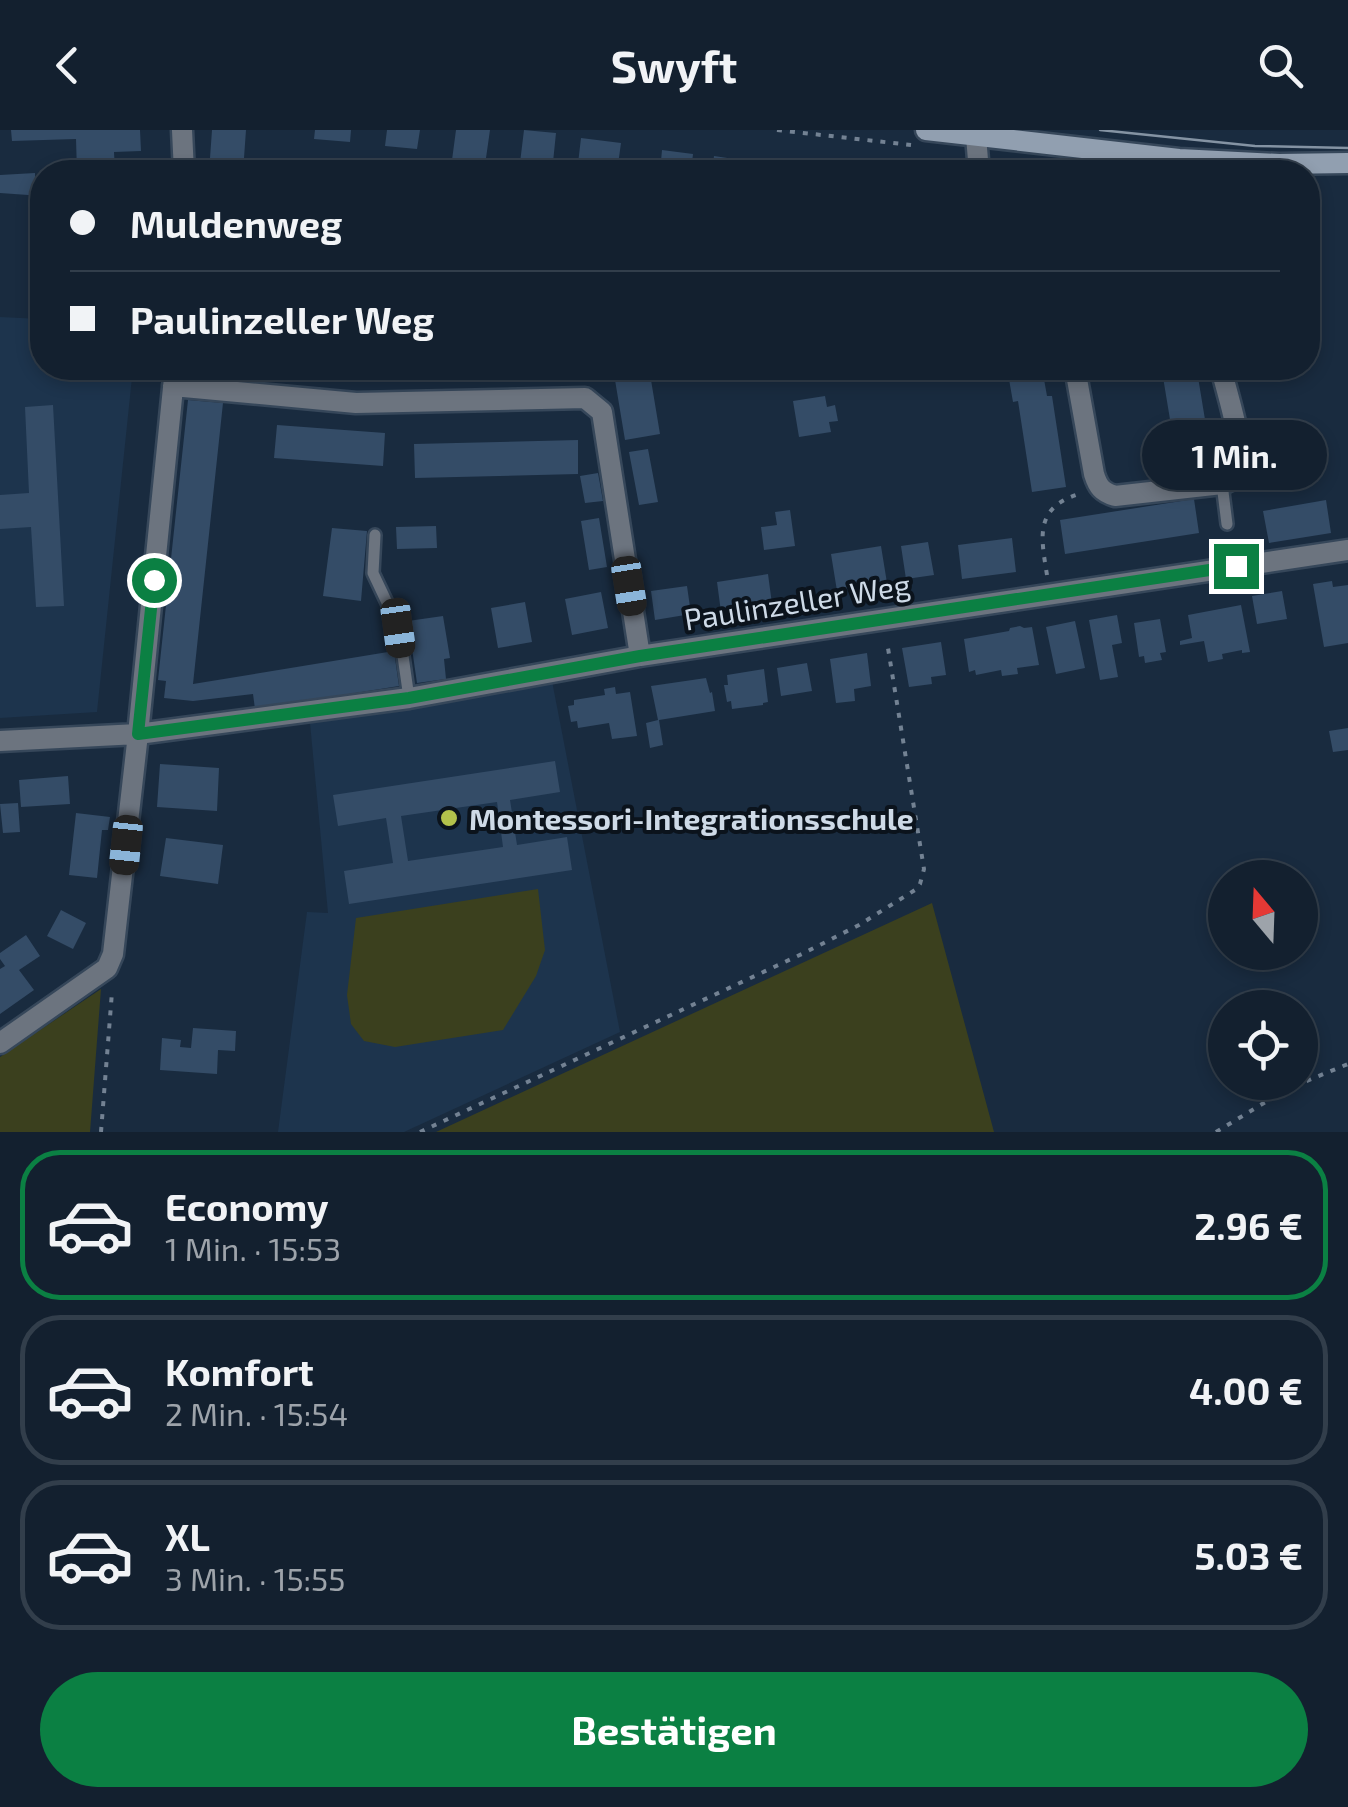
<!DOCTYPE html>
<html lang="de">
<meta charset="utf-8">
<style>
:root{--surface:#13202f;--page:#202d3b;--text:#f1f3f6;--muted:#9da3aa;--line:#323e4b;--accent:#0b8043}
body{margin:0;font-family:"Exo 2",sans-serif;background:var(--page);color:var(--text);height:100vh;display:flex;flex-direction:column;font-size:38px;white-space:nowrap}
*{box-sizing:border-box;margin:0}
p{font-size:32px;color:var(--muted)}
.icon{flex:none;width:55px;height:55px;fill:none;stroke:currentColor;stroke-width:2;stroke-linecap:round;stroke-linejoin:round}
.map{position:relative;height:1002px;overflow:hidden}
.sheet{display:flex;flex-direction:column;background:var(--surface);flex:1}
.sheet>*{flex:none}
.guide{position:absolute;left:30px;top:30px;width:1290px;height:220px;border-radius:40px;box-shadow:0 5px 15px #0003,0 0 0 2px var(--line);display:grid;align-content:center;height:220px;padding:0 40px;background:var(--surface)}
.needle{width:65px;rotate:341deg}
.buttons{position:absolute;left:1208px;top:730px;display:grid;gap:20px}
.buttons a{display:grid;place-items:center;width:110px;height:110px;border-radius:50%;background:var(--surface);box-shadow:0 5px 15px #0003,0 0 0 2px var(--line);font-size:50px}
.end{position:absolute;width:45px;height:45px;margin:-22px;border:12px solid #0b8043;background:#fff;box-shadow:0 0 0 5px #fff}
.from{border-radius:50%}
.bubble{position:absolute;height:70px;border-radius:35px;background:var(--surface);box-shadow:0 5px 15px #0003,0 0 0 2px var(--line);font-size:32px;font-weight:700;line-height:70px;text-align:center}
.car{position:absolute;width:30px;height:60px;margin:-30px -15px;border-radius:12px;box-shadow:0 0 8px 2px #0007;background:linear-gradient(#222 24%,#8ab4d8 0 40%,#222 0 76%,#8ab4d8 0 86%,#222 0)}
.guide b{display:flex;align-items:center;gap:35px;height:95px;font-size:38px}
.guide b+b{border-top:2px solid var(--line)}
.guide i{width:25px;height:25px;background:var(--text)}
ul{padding:18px 0 0;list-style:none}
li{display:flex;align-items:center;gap:30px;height:150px;margin:0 20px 15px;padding:0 20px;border:5px solid var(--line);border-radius:40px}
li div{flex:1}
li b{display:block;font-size:38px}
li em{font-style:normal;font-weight:700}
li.current{border-color:var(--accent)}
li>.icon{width:90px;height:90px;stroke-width:1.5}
.primary-button{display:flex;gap:20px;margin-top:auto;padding:20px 40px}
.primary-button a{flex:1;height:115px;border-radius:60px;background:var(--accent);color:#fff;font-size:40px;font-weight:700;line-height:115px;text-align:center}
header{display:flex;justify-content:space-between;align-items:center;height:130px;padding:0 40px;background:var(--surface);font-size:45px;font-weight:700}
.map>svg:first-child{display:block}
.built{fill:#1d344d}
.green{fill:#3b401e}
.building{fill:#344c67;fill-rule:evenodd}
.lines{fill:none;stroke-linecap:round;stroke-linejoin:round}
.lane-casing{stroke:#36475a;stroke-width:16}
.street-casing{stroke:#36475a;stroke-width:25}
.secondary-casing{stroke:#36475a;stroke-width:25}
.path{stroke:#738293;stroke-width:4;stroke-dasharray:5 8;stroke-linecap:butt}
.lane{stroke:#6c747f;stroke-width:11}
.street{stroke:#6c747f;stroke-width:20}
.secondary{stroke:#919fb0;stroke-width:20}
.tram{stroke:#8493a3;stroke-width:2.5}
.route{stroke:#0b8043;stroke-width:12}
.poi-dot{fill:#b3c24b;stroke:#0b131c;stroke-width:4}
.labels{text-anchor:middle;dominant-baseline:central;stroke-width:8;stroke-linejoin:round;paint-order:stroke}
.street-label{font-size:30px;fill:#cedae7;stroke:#0b131c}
.poi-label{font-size:30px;font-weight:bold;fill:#cedae7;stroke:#0b131c;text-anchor:start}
</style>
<header><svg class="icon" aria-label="back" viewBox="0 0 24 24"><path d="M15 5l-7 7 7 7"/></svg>Swyft<svg class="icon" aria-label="search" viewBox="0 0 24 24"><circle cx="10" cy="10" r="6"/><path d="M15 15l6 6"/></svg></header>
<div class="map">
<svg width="1348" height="1002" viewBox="0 0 1348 1002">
<rect width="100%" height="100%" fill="#192b3f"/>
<path class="built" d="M0,187L42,189V238H133L97,582L0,588Z
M552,551L620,902L404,1002H278L307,782L328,783L310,593Z"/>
<path class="green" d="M538,759L545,820L536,846L503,900L395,917L364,911L351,894L347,865L356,788Z
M932,773L994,1002H436Z
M101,859L90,1002H0V927Z"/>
<path class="building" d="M11,0H140L141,21L114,22L115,42H77L76,9L12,11Z
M212,0H246L243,42H209Z
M315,0H351L350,12L314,9Z
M387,0H420L417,19L385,16Z
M456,0H490L485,35L452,30Z
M524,0L556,3L552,42L519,41Z
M581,8L621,13L617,42H577Z
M662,20L693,24L691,42H660Z
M714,26L754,32L753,42H712Z
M35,43V47H42V66L0,63V45Z
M32,69L42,70V101L30,100Z
M302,238H437V239L373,246L302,240Z
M613,238H649L660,304L625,310Z
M1007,238H1042L1047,266H1052L1066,357L1032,362L1018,271L1013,272Z
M1167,238H1207L1197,241L1212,332L1178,338L1163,247L1168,246Z
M825,266L827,277L835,275L838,291L829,292L831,302L799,307L793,271Z
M188,270L223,273L193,554L394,521L399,556L255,579L253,564L193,571L164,568L166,551L158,550Z
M53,275L64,476L36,477L31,397L0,399V365L29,363L25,277Z
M277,295L385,303L383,336L274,328Z
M578,310V344L415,348L414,314Z
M648,319L658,372L639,375L629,322Z
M598,343L603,371L585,373L580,346Z
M1194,369L1199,403L1065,424L1060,390Z
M1326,370L1331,403L1269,413L1263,381Z
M790,380L795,416L764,420L761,397L777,395L775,382Z
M599,388L607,437L589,440L581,391Z
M436,396L437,418L397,419L396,397Z
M332,398L367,401L361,471L323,466Z
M1012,408L1016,442L962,449L958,415Z
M928,412L934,445L906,449L901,416Z
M881,416L887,453L837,461L831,424Z
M768,444L772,474L721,482L717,452Z
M1332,451L1333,457L1348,455V513L1324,517L1313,454Z
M687,456L691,484L655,490L651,461Z
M1282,461L1287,489L1257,494L1252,466Z
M601,462L608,498L572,505L565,469Z
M525,472L532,512L498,518L491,478Z
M1241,475L1250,522L1242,523V520L1222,524L1223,529L1208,532L1204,511L1180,515V511L1192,508L1188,485Z
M1117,485L1122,513L1112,515L1118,547L1100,550L1089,490Z
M443,486L450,528L444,529L446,549L417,553L408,491Z
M1160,489L1166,522L1160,523L1162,530L1145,533L1144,526L1139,527L1134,493Z
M1075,491L1085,538L1056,544L1046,497Z
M1020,496L1024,498L1032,497L1039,535L1017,538L1018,544L1002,546L1001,540L976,545L975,540L969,542L964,509L1009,501L1010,498Z
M941,512L946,545L931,547L932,554L909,557L902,518Z
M867,523L871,556L854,559L855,571L836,573L830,529Z
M807,533L812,561L781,566L777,538Z
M764,539L768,572L763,573V575L732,579L731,571L727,572L724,555H728L727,545Z
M706,548L710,563L712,562L715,581L659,590L663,615L650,618L646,593L658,590L651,556Z
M615,557L616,564L630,562L637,606L612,609L609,593L578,598L577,591L571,592L568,576L574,575V570L605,565L604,559Z
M1348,598V620L1333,622L1329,601Z
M555,631L560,662L510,670L517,715L567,707L572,740L349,774L344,741L393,733L386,688L338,696L333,665ZM497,672L503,717L408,731L401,686Z
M160,634L219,638L217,681L157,677Z
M68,646L70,674L21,677L19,650Z
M18,673L20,702L3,703L0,674Z
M76,683L110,687L108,700H102L97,748L69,745Z
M166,708L223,715L218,754L160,746Z
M61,780L86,793L73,819L47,806Z
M26,805L40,826L19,840L34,860L0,884V839L5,836L0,829V823Z
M193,898L236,901L235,921L218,920L217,944L160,940L162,908L181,910L180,917L191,918Z"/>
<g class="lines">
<defs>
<path id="lane" d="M1222,354L1227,394
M375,405L373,443L399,498L409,568"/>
<path id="street" d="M182,0L184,42
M976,6L979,42
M1075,238L1094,344C1098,357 1102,362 1115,366L1222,354C1230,351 1236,348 1239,339C1246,321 1226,260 1221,238
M173,256L356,273L585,268L602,282L640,526
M0,611L138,604L409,568L640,526L1348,420
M0,913L107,838L113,824L138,604L175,238"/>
<path id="secondary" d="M926,0L1179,29L1279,34L1348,33"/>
</defs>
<use href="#lane" class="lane-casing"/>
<use href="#street" class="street-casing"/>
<use href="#secondary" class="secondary-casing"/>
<path class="path" d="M777,0L911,15
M1047,445C1041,407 1034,378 1079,364
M101,1002L112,862
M420,1002L804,823L859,795L915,760L920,754L924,739L887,512
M1216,1002L1287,959L1348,934"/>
<use href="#lane" class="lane"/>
<use href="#street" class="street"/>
<use href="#secondary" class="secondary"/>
<path class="tram" d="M1100,0L1255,16L1348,18"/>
</g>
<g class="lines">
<path class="route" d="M154,450L138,604L409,568L640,526L1236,436"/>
</g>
<circle class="poi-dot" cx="449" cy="688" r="10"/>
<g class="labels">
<g class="street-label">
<text transform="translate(797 471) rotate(-9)">Paulinzeller Weg</text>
</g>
<g class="poi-label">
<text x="469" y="688">Montessori-Integrationsschule</text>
</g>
</g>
</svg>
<div class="buttons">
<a><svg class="needle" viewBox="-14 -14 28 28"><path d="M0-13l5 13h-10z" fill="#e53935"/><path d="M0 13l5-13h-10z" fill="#9da3aa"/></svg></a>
<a><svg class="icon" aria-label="locate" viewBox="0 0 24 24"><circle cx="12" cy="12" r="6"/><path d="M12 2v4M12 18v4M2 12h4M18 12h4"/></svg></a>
</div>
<i class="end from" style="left:154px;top:450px"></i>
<i class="end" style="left:1236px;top:436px"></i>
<div class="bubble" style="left:1142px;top:290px;width:185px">1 Min.</div>
<i class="car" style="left:629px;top:456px;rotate:171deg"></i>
<i class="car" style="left:398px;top:498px;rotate:172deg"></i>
<i class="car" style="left:126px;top:715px;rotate:186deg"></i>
<div class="guide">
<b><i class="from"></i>Muldenweg</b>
<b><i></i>Paulinzeller Weg</b>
</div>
</div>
<section class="sheet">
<ul>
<li class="current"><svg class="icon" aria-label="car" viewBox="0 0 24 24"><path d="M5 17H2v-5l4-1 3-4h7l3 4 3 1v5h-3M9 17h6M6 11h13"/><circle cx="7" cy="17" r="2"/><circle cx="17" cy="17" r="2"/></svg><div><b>Economy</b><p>1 Min. · 15:53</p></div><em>2.96 €</em></li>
<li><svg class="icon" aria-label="car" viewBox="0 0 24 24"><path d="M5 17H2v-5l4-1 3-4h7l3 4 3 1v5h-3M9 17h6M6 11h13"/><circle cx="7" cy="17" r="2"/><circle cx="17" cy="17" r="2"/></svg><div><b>Komfort</b><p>2 Min. · 15:54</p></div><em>4.00 €</em></li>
<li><svg class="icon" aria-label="car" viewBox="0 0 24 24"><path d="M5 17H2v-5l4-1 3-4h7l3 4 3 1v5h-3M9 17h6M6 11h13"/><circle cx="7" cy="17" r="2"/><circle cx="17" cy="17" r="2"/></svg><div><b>XL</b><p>3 Min. · 15:55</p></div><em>5.03 €</em></li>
</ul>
<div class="primary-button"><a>Bestätigen</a></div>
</section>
